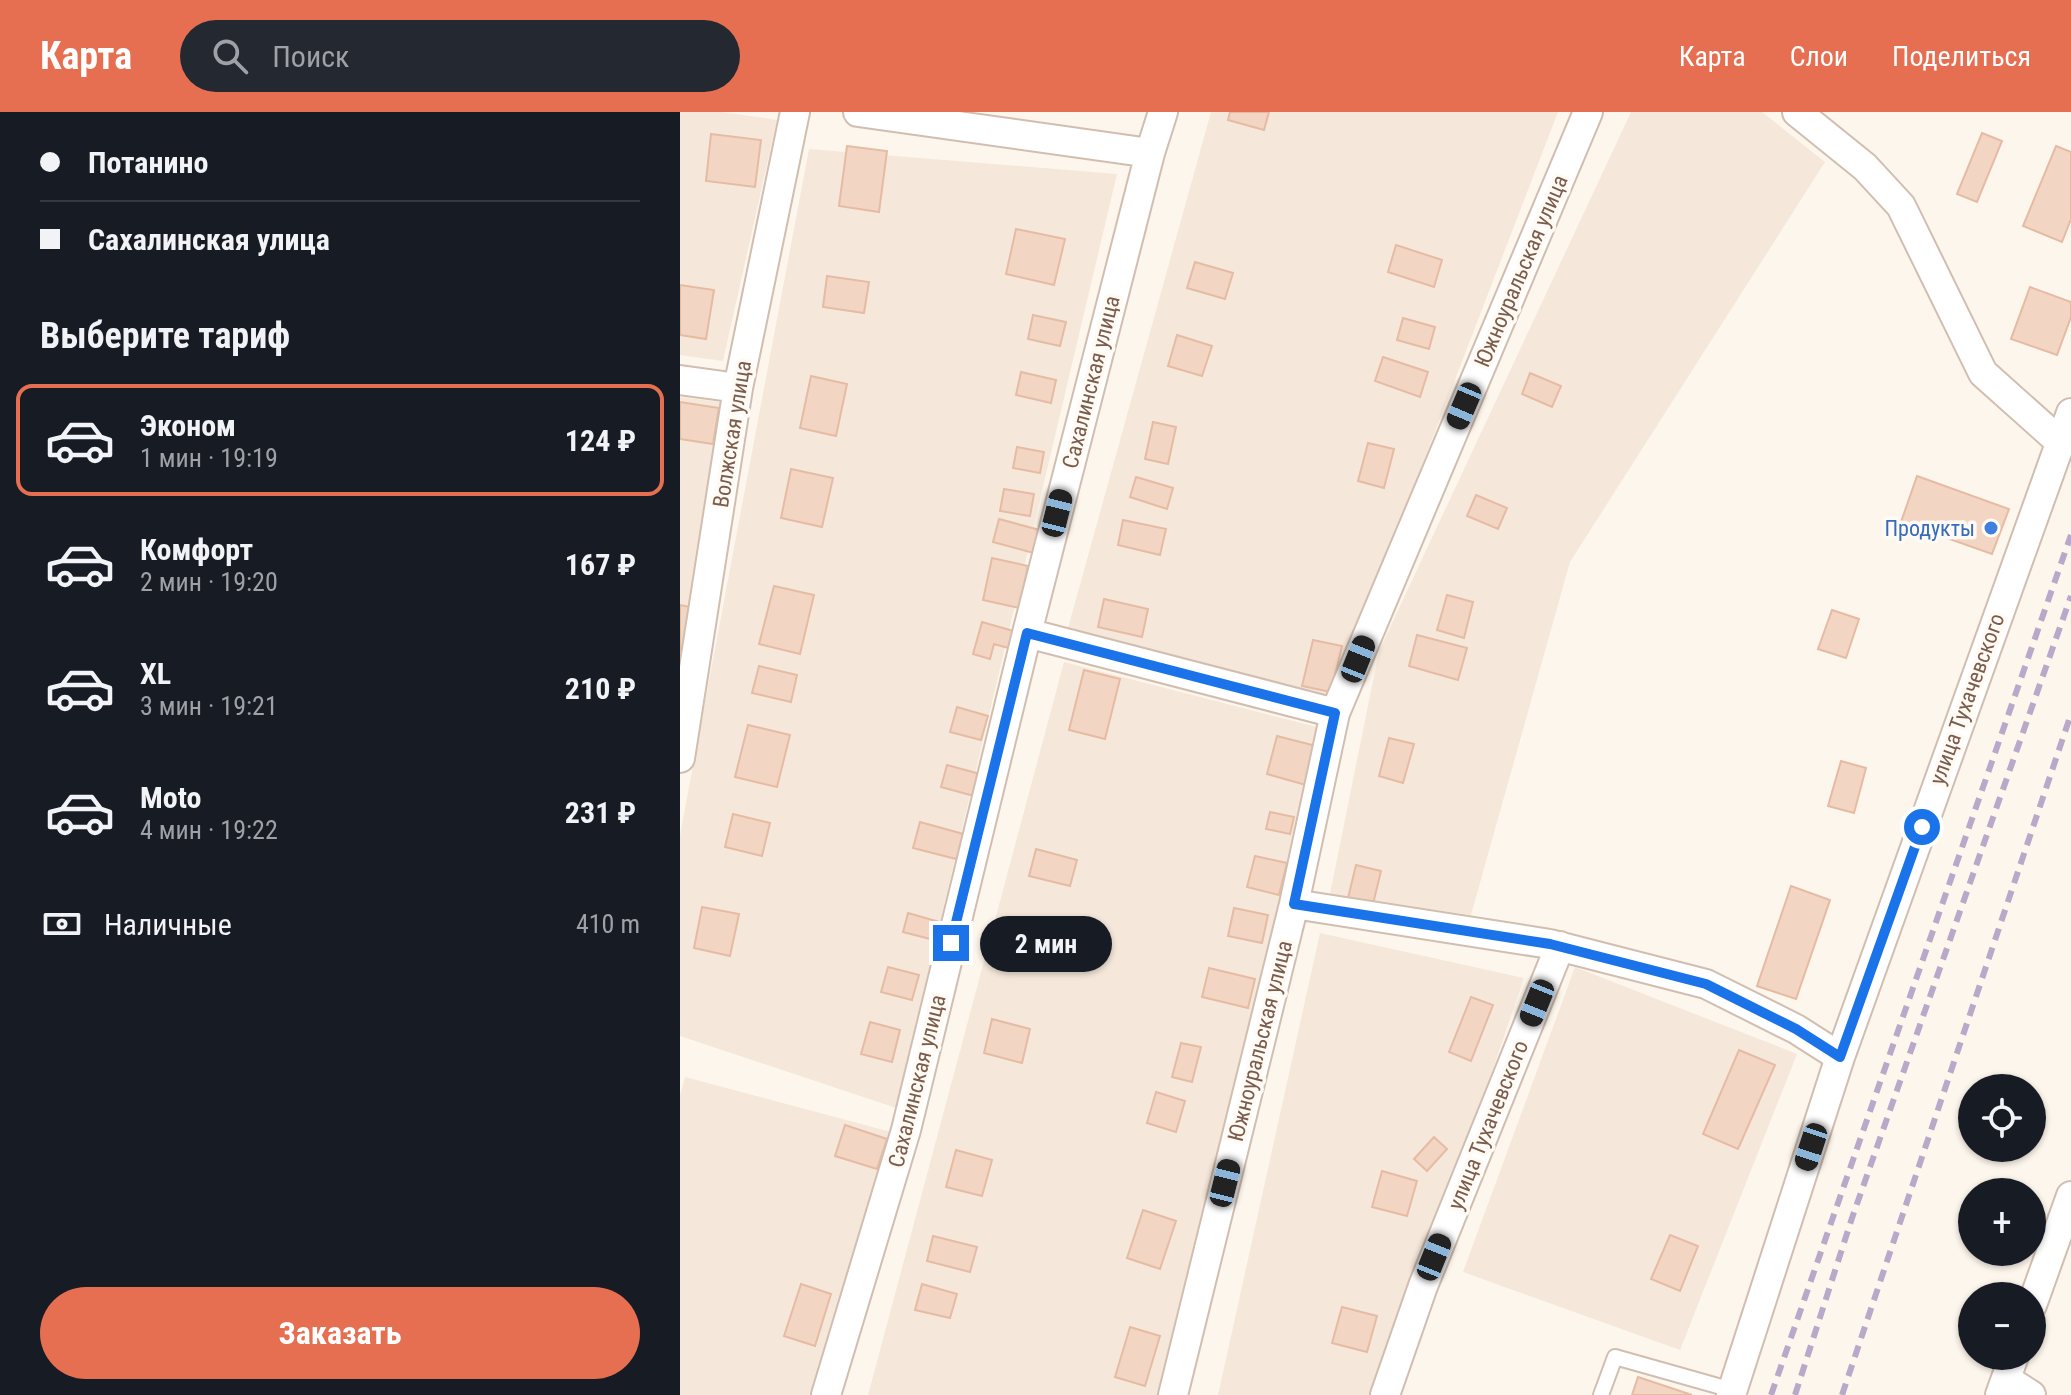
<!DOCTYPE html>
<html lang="ru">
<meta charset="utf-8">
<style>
:root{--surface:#171b24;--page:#242831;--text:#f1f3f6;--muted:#9ea1a6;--line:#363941;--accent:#e76f51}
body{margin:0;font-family:"Roboto Condensed",sans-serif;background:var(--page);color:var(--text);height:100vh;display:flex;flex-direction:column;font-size:30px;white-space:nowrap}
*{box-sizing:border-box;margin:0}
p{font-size:26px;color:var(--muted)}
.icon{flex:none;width:44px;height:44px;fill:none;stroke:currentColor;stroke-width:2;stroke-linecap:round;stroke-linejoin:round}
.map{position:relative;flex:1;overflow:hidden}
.side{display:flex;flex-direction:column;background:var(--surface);width:680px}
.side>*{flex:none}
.guide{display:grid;align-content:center;height:176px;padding:0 40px;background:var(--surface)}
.controls{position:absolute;left:1278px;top:962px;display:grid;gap:16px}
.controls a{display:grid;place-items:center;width:88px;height:88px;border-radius:50%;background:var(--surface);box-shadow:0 2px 6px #0004;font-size:40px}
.end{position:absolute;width:36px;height:36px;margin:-18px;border:10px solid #1a73e8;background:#fff;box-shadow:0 0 0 4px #fff}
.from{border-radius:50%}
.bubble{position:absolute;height:56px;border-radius:28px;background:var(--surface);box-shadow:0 2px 6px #0004;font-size:26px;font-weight:700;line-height:56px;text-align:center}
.car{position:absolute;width:24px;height:48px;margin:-24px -12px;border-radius:10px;box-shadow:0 0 6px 2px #0007;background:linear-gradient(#222 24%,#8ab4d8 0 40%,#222 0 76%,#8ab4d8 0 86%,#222 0)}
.guide b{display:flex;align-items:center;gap:28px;height:76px;font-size:30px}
.guide b+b{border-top:2px solid var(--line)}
.guide i{width:20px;height:20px;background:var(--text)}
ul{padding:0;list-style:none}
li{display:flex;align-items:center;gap:24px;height:112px;margin:0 16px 12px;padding:0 24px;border:4px solid transparent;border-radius:16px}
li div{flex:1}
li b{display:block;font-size:30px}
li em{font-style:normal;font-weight:700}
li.current{border-color:var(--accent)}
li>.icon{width:72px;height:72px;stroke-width:1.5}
h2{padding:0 40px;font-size:36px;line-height:96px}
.pay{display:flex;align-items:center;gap:20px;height:88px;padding:0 40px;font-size:30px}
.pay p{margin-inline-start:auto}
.cta{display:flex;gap:16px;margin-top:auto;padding:16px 40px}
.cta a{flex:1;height:92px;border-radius:48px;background:var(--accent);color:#fff;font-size:32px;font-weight:700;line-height:92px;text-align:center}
header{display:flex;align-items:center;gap:48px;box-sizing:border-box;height:112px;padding:0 40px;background:var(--accent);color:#fff}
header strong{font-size:38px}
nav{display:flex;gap:44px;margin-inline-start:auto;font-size:28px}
.search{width:560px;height:72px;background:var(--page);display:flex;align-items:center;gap:20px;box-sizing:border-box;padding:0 28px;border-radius:44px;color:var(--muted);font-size:30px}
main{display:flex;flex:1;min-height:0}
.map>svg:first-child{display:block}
.residential{fill:#f5e8da}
.building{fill:#f3d5c3;stroke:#e6bba3;stroke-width:2}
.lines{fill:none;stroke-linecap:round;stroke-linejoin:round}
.service-casing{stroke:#d1beb0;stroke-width:18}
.minor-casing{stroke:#d1beb0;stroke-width:32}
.service{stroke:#fff;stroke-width:14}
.minor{stroke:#fff;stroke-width:28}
.rail{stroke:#b9a8c9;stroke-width:6;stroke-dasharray:12 8;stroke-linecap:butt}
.route{stroke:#1a73e8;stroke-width:10}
.shop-dot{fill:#3f7fe0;stroke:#fffaf3;stroke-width:3}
.labels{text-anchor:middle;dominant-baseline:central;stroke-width:7;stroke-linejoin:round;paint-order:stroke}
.street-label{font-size:22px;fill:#7a5c4d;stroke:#fffaf3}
.shop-label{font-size:22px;fill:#366cbe;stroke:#fffaf3;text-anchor:end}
</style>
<header>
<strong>Карта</strong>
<div class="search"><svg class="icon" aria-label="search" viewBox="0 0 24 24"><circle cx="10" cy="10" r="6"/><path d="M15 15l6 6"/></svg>Поиск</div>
<nav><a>Карта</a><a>Слои</a><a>Поделиться</a></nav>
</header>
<main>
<section class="side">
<div class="guide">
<b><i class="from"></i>Потанино</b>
<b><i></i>Сахалинская улица</b>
</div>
<h2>Выберите тариф</h2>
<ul>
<li class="current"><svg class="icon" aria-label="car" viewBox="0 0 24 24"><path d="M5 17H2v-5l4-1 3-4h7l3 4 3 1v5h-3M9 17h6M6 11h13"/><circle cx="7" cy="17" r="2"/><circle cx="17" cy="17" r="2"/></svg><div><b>Эконом</b><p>1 мин · 19:19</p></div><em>124 ₽</em></li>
<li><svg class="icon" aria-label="car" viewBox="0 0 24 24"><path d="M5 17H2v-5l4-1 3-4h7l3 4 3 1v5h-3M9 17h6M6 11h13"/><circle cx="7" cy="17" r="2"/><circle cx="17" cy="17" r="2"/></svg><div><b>Комфорт</b><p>2 мин · 19:20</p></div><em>167 ₽</em></li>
<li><svg class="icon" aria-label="car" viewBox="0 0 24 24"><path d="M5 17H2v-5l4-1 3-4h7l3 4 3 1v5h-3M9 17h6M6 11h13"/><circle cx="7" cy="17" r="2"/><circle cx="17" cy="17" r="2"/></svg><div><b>XL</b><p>3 мин · 19:21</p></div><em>210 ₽</em></li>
<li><svg class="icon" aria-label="car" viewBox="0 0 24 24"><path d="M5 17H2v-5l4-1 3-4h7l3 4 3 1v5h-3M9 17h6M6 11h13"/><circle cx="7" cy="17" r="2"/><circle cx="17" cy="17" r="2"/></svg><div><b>Moto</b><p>4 мин · 19:22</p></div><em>231 ₽</em></li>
</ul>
<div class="pay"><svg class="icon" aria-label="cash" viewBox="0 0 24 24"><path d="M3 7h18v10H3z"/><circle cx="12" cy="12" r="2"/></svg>Наличные<p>410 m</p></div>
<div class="cta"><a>Заказать</a></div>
</section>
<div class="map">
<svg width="1391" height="1283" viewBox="0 0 1391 1283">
<rect width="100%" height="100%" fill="#fdf6ec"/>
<path class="residential" d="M0,0H43L97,8L43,249L0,243Z
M531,0H878L651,590L388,516Z
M951,0H1082L1145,50L890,450L791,803L650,782L699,539Z
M129,37L437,62L216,996L0,924V723Z
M0,285L48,291L0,560Z
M384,550L641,616L487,1283H188Z
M640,821L844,866L702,1283H538Z
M895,855L1117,942L1000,1238L783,1160Z
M5,965L215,1021L131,1283H0V983Z"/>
<path class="building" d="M550,0H589L584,18L548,8Z
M1302,21L1322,29L1297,90L1277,82Z
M31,22L81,28L75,75L26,69Z
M167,34L207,39L199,100L159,94Z
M1376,34L1391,40V107L1382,130L1343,114Z
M336,117L385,127L374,173L326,162Z
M716,133L762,148L754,175L708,160Z
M515,150L553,161L545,187L507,176Z
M147,164L189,170L184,201L143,195Z
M0,173L34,178L26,227L0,223Z
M1350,175L1391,190V205L1377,243L1331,227Z
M353,203L386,210L380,234L348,227Z
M723,206L755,215L749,237L717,228Z
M497,223L532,234L522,264L488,254Z
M703,245L748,260L740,285L695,269Z
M341,260L376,268L371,291L336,283Z
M850,261L881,274L872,295L842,282Z
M131,264L167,272L156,324L120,316Z
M0,290L39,296L33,332L0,327Z
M473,310L496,315L488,352L465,347Z
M688,331L714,337L704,376L678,369Z
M337,335L364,340L360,361L333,356Z
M111,357L153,366L142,415L101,406Z
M1237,364L1329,397L1312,442L1221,410Z
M456,365L493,376L487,397L450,385Z
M324,377L354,382L350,404L320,399Z
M796,383L827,396L818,417L787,404Z
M319,407L367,420L361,443L313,430Z
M443,408L486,417L480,443L438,433Z
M312,446L348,454L339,496L303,488Z
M94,474L134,483L120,542L79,532Z
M767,483L793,490L784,526L757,518Z
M424,487L468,497L462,525L418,515Z
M0,493L10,495L2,539H0Z
M1152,498L1179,507L1166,546L1138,537Z
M302,510L337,520L332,537L314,532L310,547L293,542Z
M737,523L787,536L778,568L729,554Z
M633,528L662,534L651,580L622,574Z
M79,554L117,563L111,590L72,581Z
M404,558L440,567L425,627L389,618Z
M277,595L308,604L301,628L270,620Z
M68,613L110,623L97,675L55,665Z
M597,624L636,634L626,673L587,662Z
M709,626L734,632L723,671L699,664Z
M1161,649L1186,656L1174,701L1148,694Z
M267,653L300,662L294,684L261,675Z
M590,700L614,705L610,722L586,717Z
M53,702L90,711L82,744L45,735Z
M240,710L287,723L280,748L233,736Z
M356,737L397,748L390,774L349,764Z
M575,744L607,751L599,783L567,775Z
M676,753L701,759L693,792L668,786Z
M1111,774L1150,788L1116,887L1077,874Z
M22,795L59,802L50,844L14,836Z
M554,796L588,803L582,831L548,824Z
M228,801L263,811L258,829L223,820Z
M338,807L385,819L375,858L328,846Z
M208,855L239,863L232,888L201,880Z
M529,856L575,867L568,896L522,885Z
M791,885L813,893L791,949L769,940Z
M312,907L350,917L342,951L304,941Z
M190,910L220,918L212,950L181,942Z
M501,931L521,935L512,970L492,965Z
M1059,938L1095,953L1058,1037L1023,1022Z
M476,980L505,989L496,1020L467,1011Z
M165,1013L207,1027L197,1057L155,1044Z
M754,1025L767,1037L747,1059L734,1047Z
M276,1038L312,1048L302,1084L266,1075Z
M702,1059L737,1069L727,1104L692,1095Z
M463,1098L496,1109L480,1157L447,1146Z
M990,1123L1018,1134L1000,1179L971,1167Z
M253,1124L297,1135L290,1160L247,1149Z
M121,1172L151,1182L135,1234L104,1224Z
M242,1172L277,1182L270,1206L235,1198Z
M662,1195L697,1204L687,1240L652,1231Z
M450,1215L480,1224L465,1274L435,1265Z
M958,1265L1012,1283H952Z"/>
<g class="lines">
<defs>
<path id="service" d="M921,1283L935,1245L1052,1278"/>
<path id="minor" d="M178,0L470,41
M1117,0L1185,55L1221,94L1303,261L1379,329
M0,268L58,276
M347,521L655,601
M0,646L58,276L115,0
M614,792L870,832L1026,872L1116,917L1160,945
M1352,1193L1391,1084
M1326,1267L1351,1283
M146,1283L226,1018L347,521L470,41L483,0
M493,1283L614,792L655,601L908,0
M705,1283L743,1174L880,834
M1051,1283L1160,945L1391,301
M1320,1283L1334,1244"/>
</defs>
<use href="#service" class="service-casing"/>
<use href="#minor" class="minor-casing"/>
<use href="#service" class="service"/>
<use href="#minor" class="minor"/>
<path class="rail" d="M1091,1283L1391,423
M1115,1283L1172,1106L1391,484
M1162,1283L1391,602"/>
</g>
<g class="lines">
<path class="route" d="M271,831L347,521L655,601L614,792L870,832L1026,872L1116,917L1160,945L1242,715"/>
</g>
<circle class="shop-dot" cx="1311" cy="416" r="8"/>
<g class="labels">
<g class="street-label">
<text transform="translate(841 159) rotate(-67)">Южноуральская улица</text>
<text transform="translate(411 270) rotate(-76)">Сахалинская улица</text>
<text transform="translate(52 322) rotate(-81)">Волжская улица</text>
<text transform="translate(1287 587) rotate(-70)">улица Тухачевского</text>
<text transform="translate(580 929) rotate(-76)">Южноуральская улица</text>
<text transform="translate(237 969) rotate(-76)">Сахалинская улица</text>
<text transform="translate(808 1013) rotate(-68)">улица Тухачевского</text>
</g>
<g class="shop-label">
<text x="1295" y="416">Продукты</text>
</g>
</g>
</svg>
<div class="controls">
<a><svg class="icon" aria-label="locate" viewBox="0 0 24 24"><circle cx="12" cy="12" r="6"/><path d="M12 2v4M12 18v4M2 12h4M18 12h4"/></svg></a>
<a>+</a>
<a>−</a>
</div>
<i class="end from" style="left:1242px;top:715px"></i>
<i class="end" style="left:271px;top:831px"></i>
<div class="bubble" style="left:300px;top:804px;width:132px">2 мин</div>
<i class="car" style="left:784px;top:294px;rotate:203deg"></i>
<i class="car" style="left:377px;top:401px;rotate:14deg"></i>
<i class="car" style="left:678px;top:547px;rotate:22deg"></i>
<i class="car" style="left:857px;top:891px;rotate:202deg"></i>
<i class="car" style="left:1131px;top:1035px;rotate:198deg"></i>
<i class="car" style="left:545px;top:1071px;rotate:14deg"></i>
<i class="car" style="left:754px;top:1145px;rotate:22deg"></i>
</div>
</main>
